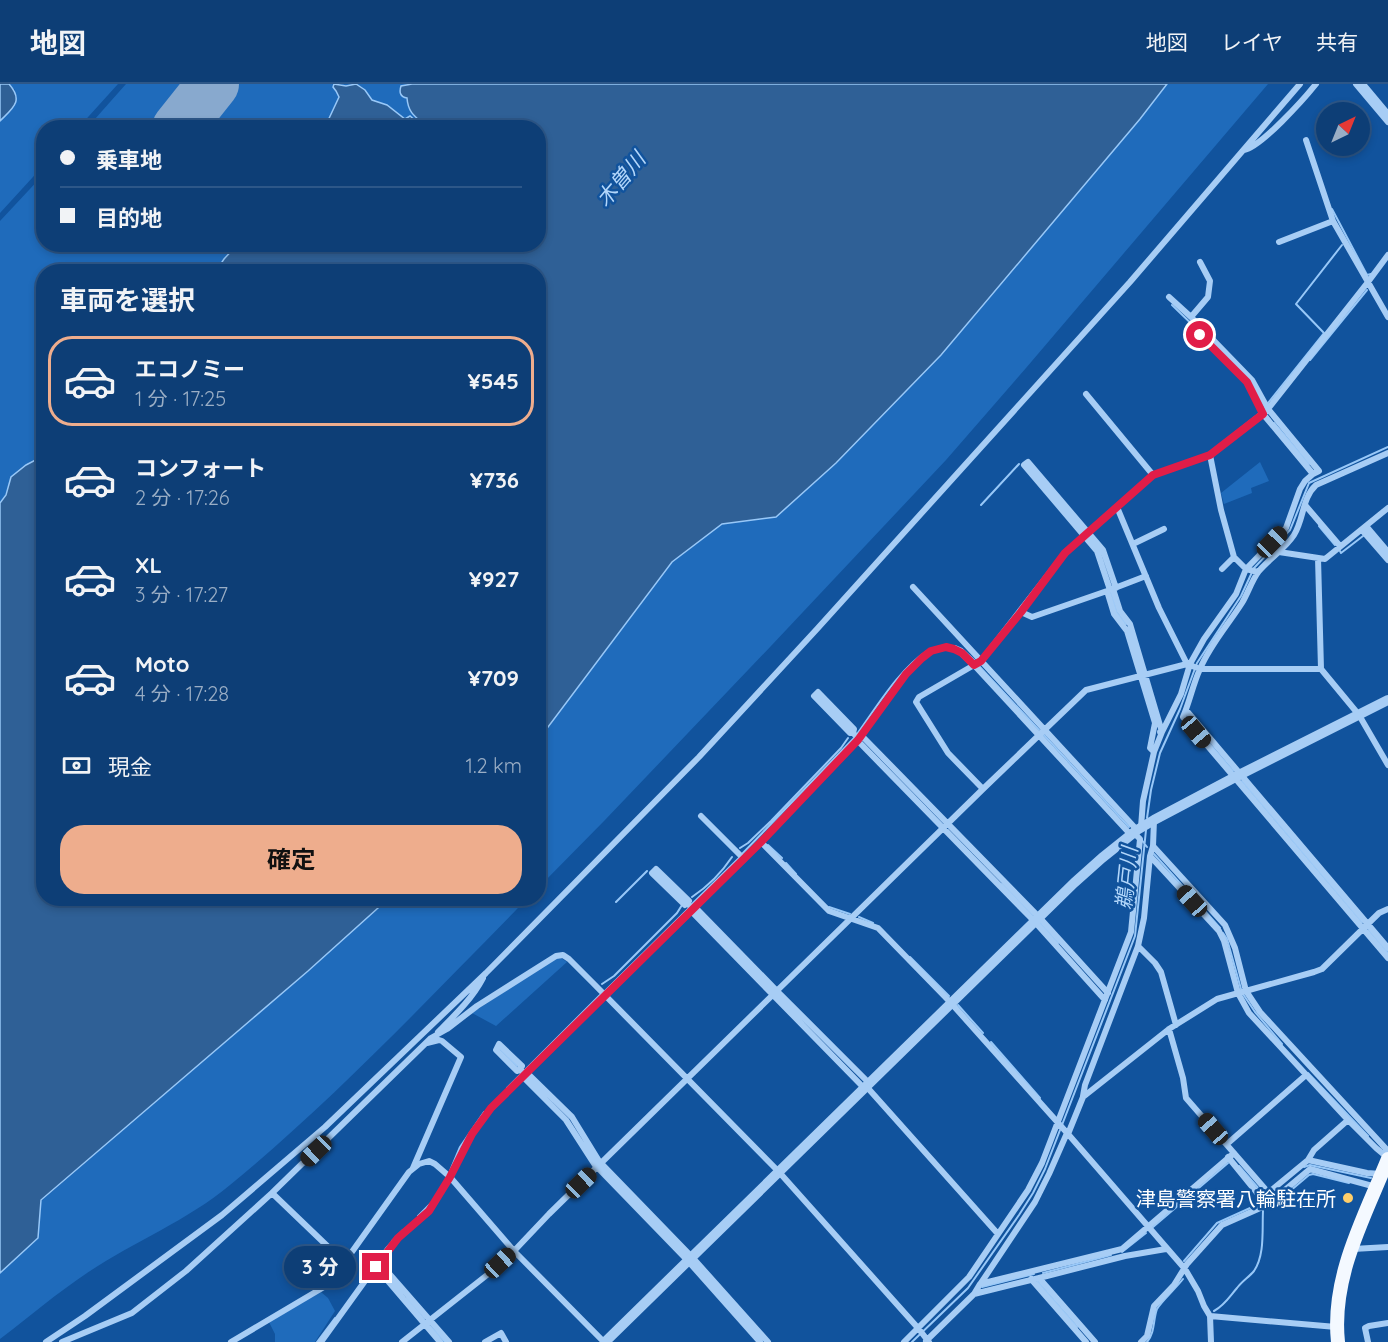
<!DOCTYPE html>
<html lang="ja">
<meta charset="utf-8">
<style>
:root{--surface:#0d3e76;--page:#1b497e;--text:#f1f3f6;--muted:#9aaec5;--line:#2d5788;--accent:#eead8d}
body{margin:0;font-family:Quicksand,"Noto Sans JP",sans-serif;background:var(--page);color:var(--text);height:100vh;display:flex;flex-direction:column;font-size:22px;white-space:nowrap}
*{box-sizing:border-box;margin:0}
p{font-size:20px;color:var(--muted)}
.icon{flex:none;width:33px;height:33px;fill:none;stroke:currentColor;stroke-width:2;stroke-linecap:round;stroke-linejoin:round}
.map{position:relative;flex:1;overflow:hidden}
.details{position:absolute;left:36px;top:180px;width:510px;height:642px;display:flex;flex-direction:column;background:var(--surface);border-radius:24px;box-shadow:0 3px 9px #0003,0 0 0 2px var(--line)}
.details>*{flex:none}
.banner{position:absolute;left:36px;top:36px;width:510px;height:132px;border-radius:24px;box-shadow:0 3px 9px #0003,0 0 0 2px var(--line);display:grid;align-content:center;height:132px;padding:0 24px;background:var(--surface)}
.needle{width:39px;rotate:43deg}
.buttons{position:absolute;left:1316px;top:18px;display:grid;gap:12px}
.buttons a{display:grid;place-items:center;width:54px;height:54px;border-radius:50%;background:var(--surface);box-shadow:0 3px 9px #0003,0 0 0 2px var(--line);font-size:30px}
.end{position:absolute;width:27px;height:27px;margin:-14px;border:8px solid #e11d48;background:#fff;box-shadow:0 0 0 3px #fff}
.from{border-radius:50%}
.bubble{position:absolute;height:42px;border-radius:21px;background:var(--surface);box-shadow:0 3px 9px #0003,0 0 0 2px var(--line);font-size:20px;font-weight:700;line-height:42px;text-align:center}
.car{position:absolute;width:18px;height:36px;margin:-18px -9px;border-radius:8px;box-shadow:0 0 4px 2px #0007;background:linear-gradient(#222 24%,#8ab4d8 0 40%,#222 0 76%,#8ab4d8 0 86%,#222 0)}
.banner b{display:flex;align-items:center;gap:21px;height:57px;font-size:22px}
.banner b+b{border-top:2px solid var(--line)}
.banner i{width:15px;height:15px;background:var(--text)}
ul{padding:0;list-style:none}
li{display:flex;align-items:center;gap:18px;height:90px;margin:0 12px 9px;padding:0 12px;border:3px solid transparent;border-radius:24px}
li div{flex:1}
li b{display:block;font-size:22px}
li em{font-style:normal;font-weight:700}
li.selected{border-color:var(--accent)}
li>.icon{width:54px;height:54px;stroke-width:1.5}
h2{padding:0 24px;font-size:27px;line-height:72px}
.pay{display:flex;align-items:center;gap:15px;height:66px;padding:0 24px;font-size:22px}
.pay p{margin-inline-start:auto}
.primary-button{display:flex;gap:12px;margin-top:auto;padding:12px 24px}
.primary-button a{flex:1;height:69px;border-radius:24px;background:var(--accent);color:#111;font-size:24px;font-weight:700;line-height:69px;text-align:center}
header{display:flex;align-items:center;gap:36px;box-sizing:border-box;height:84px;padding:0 30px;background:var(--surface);border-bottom:2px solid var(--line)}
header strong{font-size:28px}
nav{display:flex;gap:33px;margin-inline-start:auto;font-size:21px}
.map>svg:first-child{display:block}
.green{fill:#1f6bbb}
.water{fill:#2f6096;stroke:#98c8f8;stroke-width:1.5}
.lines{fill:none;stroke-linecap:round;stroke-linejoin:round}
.stream{stroke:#98c8f8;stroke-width:2}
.runway{stroke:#88a9ce;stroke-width:52}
.minor{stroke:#a7cdf5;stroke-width:6}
.tertiary{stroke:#a7cdf5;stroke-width:10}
.primary{stroke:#f4f9ff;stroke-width:14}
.route{stroke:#e11d48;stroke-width:8}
.poi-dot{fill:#ffce6a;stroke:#11539d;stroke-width:2}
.labels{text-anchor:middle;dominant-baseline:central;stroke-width:5;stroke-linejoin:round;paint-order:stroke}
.poi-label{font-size:20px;fill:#fff;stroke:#11539d;text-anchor:end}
.water-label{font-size:21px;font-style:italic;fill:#b3d7fb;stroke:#11539d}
</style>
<header>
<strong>地図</strong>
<nav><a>地図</a><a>レイヤ</a><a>共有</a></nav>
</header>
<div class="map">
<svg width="1388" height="1258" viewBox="0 0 1388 1258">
<rect width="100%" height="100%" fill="#11539d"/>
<path class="green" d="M9,0H118L79,43L44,44L43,82L0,129V37L16,20L15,6Z
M126,0H334L333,1L339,13L325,43L87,44Z
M340,0H412L410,1C405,22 409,27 425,41L423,43L410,32L405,35L387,21L372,16L365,6L362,3L356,0L346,2Z
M1167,0H1268L1026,284L946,376L771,562L605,736L539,803L538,655L672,478L722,440L776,433L836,379L941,271L1140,35Z
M43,91L44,160L237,161L224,175L216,187L44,188L43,372C32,376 15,385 11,396C6,406 8,409 0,419V137Z
M1260,378L1269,397L1251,404L1252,409L1224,420L1221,409Z
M388,815H527C431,912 336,1014 230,1101C187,1137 133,1158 87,1189C57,1209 29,1233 0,1255V1189L38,1154L41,1117L308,887Z
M561,874L567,878L496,942L472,929L554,875Z
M321,1208L328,1214L335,1227L315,1258H275V1250L269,1238Z"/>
<path class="water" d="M0,0H9C24,17 13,24 0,37Z
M334,0L346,2L356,0L365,6L372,16L387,21L405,35L410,32L423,43L425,41C414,32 408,28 407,14C400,13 399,8 401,2L412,0H1167L1140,35L941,271L836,379L776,433L722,440L672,478L539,655L538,188L216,187L224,175L237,161L538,160V44H355L353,40H351L345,43H325L339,13L336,7L333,3Z
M43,372L44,814L388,815L308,887L41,1116L38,1154L0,1189V419L6,411L11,393L26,381Z"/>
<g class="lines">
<path class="stream" d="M1332,125L1367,191L1371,190
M1172,221L1202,250
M1310,276L1367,206
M1268,319L1324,249L1296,220L1342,161
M1274,339L1309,380
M981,421L1019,380
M1319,442L1335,461
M1340,467L1341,469L1363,452
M1111,509L1117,529L1126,540
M955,562L962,565L974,576
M978,581L1039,646
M857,650C876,624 899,585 927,567
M1043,650L1129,743
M1207,657L1233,687
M1242,697L1362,838
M1147,734L1151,706L1160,669L1180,625L1197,579L1241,512L1254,484L1290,446L1309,399L1388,363
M1141,755L1147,763
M768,761L782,774
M740,764L748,759L771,737L841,664L848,654
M742,770L855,653
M1154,770L1220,844
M786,779L796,790
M1002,800L1033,831
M692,813C707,803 722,788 732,773
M616,818L647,787
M692,820L739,774
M829,823L850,830
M859,833L873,839
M1040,839L1058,859
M1369,846L1388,869
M1223,849L1227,855L1241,905
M910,873L949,912
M602,900L614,892L677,829L682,821
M604,908L689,824
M1243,910L1255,928L1282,960
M958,921L983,949
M991,958L1040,1014
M499,964L517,982
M524,987L600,911
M1308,989L1368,1052
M507,1004L522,989
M1239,1082L1267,1114
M1304,1083L1310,1081L1371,1094
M450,1087L460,1063L484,1028
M1270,1124L1309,1091L1313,1090L1349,1099
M418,1132L433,1117
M1153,1143L1228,1079
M392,1157L403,1146
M1122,1168L1146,1149
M1184,1177L1217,1139L1259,1120
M1043,1189L1111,1171
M1037,1197L1077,1243
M982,1203L1034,1190
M407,1214L424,1235
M1214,1227C1225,1221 1230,1212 1237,1204C1242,1197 1249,1193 1254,1187C1265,1171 1262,1146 1263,1127
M430,1242L445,1258
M317,1258L335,1234
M912,1258L968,1204L1019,1131L1033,1109L1045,1085L1135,852L1146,746
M1147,1258C1155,1249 1153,1236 1157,1225C1161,1218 1177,1203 1183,1195"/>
<path class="runway" d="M178,44L213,0"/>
<path class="minor" d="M1356,0L1388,38
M1363,0L1388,30
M1306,56L1333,137L1388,233
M1244,66C1261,63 1304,15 1316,0
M1279,158L1333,137
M1191,233L1208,213L1210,197L1200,178
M1200,251L1247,298L1263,330L1313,390
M1086,310L1153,391
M1388,369L1316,401C1302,414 1304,435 1294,451C1285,465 1270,474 1259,487C1252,496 1248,509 1242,519C1228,541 1210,561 1200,585C1193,600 1190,617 1183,633L1388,874
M1210,371L1221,426L1234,473L1246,485L1258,488
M1305,421L1340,462
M1117,423L1159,524L1187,580
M1366,442L1388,468
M1362,446L1388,476
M1133,460L1164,445
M1279,468L1325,475L1388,424
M1318,474L1321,585
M1222,485L1234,473
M913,503L1137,746
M1113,505L1120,527L1130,540L1162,648
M1110,506L1097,467L1024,381L1028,378L1103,466L1116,504
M1107,507L1114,530L1127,547L1155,639L1150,664L1154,668L1143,717L1141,743
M1021,528L1032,533L1107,507L1146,492
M1186,626L1388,864
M1162,648L1181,610L1190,580L1204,555L1236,510L1246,485L1286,444L1300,405L1305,397L1313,390L1319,387L1268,325L1252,296L1191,233L1169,213
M853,649H850L814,612L818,608L854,645L853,649L859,655
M861,651L1039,833L1108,909
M857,656L1034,837L1105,916
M1154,668L1162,648H1160
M983,705L948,669L916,618L919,613L981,577L1065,469L1153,391L1210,371L1268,325L1368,198L1388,171
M701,732L744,775L761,758L829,827L878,844L951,919L1068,1050L1185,1185L1198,1207L1204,1222L1210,1232L1336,1243
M1154,736L1153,762L1225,841L1235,864L1246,907L1260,928L1388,1067
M761,758L762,756L857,656L906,590L922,574L931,567L946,563L954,565L961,569L974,581L1131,751
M1153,762L1150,772L1219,847L1224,857L1238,909L1249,929L1348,1036L1376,1064L1388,1074
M687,819L685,821L652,789L656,785L689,817L687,819L693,825
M695,823L777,907L869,999
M691,827L864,1004
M1138,862L1155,879L1161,888L1176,941
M1169,945L1183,994L1186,1014L1274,1115
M438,948C455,931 472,915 483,894
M520,985L517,987L496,966L499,960L522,982L520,985L525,991
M527,989L572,1033L599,1077L692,1173L768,1258
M523,993L566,1036L595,1081L688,1177L760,1258
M866,1002L998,1150
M1083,1012L1085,1001L1138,862L1144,834L1150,772
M1348,1036L1314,1066L1308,1076L1367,1089L1381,1090
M1068,1050L1083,1013L1169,945L1217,915L1314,888L1322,885L1379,829L1388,825
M1227,1060L1306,991
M1228,1073L1267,1121
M413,1084L461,973L442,957L439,956L427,959
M272,1109L345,1179
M1268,1109L1308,1076
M1353,1165L1388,1163
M379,1178L449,1258
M376,1183L440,1258
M1031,1195L1086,1258
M981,1199L1035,1118L1049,1090L1067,1049
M974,1210L980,1200L1122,1165L1234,1069
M1210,1232L1211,1258
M926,1257L974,1210L1039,1194
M46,1258L85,1232L222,1131L325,1043L486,889L699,673L817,545L1130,198L1300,0
M62,1258L132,1229L186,1187L272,1109L431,954L447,945L477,922L556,872L563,871L569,875L593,899L779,1088L918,1244L929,1258
M231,1258L329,1200L409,1088L419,1080L429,1077L435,1080L450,1093L514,1167L604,1258
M321,1258L388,1165L398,1154L429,1127L450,1093L472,1050L491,1024L744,775
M402,1258L487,1191L514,1167L549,1130L983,705L1086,606L1187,580L1200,585H1321L1359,631L1388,681
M485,1258L501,1249L506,1258
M904,1258L969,1193L1028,1106L1042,1079L1131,848L1140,755L1134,749
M1095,1258L1039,1194L1125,1172L1166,1165
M1141,1258L1147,1252L1154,1222L1174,1201L1187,1180L1222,1141L1267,1121L1310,1085L1376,1103
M1368,1258L1365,1244L1369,1242L1388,1239"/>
<path class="tertiary" d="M605,1258L1074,799L1102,774L1137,746L1154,736L1241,690L1388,616"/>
<path class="primary" d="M1338,1258C1331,1193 1364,1134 1388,1075"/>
</g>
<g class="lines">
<path class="route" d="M376,1183L398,1154L429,1127L450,1093L472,1050L491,1024L761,758L858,656L906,590L922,574L931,567L946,563L954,565L962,569L974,581L981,577L1021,528L1065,469L1153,391L1210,371L1263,330L1247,298L1200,251"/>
</g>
<circle class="poi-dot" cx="1348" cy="1114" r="6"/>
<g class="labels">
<g class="poi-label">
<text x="1336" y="1114">津島警察署八輪駐在所</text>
</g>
<g class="water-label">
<text transform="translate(620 95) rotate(-50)">木曽川</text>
<text transform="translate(1126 794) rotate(-84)">鵜戸川</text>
</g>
</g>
</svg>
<div class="buttons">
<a><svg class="needle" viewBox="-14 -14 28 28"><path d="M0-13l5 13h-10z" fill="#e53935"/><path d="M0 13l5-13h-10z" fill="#9aaec5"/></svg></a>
</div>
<i class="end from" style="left:1200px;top:251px"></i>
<i class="end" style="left:376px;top:1183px"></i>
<div class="bubble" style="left:284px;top:1162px;width:72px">3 分</div>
<i class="car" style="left:1272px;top:458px;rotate:44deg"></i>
<i class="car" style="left:1196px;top:648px;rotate:140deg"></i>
<i class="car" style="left:1192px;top:817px;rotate:318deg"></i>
<i class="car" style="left:1213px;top:1045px;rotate:319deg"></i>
<i class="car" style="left:316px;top:1067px;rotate:226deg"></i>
<i class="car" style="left:581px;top:1099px;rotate:46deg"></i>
<i class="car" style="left:500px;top:1179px;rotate:47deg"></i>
<div class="banner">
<b><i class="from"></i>乗車地</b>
<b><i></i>目的地</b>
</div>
<section class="details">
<h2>車両を選択</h2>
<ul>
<li class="selected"><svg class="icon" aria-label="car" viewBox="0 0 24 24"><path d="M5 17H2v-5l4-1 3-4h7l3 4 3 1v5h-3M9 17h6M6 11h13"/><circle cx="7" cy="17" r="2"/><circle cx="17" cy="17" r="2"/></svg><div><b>エコノミー</b><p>1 分 · 17:25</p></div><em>¥545</em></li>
<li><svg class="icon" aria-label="car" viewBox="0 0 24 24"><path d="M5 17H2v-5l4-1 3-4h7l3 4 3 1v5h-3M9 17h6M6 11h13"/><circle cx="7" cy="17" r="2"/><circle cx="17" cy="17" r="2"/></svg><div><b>コンフォート</b><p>2 分 · 17:26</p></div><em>¥736</em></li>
<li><svg class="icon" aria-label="car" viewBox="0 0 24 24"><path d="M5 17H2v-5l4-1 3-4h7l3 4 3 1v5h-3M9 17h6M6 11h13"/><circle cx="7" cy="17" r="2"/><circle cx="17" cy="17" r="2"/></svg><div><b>XL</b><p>3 分 · 17:27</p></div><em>¥927</em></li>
<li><svg class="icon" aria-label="car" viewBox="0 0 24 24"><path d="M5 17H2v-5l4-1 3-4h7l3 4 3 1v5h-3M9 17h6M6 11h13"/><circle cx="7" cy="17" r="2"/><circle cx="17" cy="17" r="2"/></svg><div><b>Moto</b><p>4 分 · 17:28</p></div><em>¥709</em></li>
</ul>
<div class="pay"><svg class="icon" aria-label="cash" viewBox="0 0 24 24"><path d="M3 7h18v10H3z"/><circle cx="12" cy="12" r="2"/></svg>現金<p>1.2 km</p></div>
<div class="primary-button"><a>確定</a></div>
</section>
</div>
